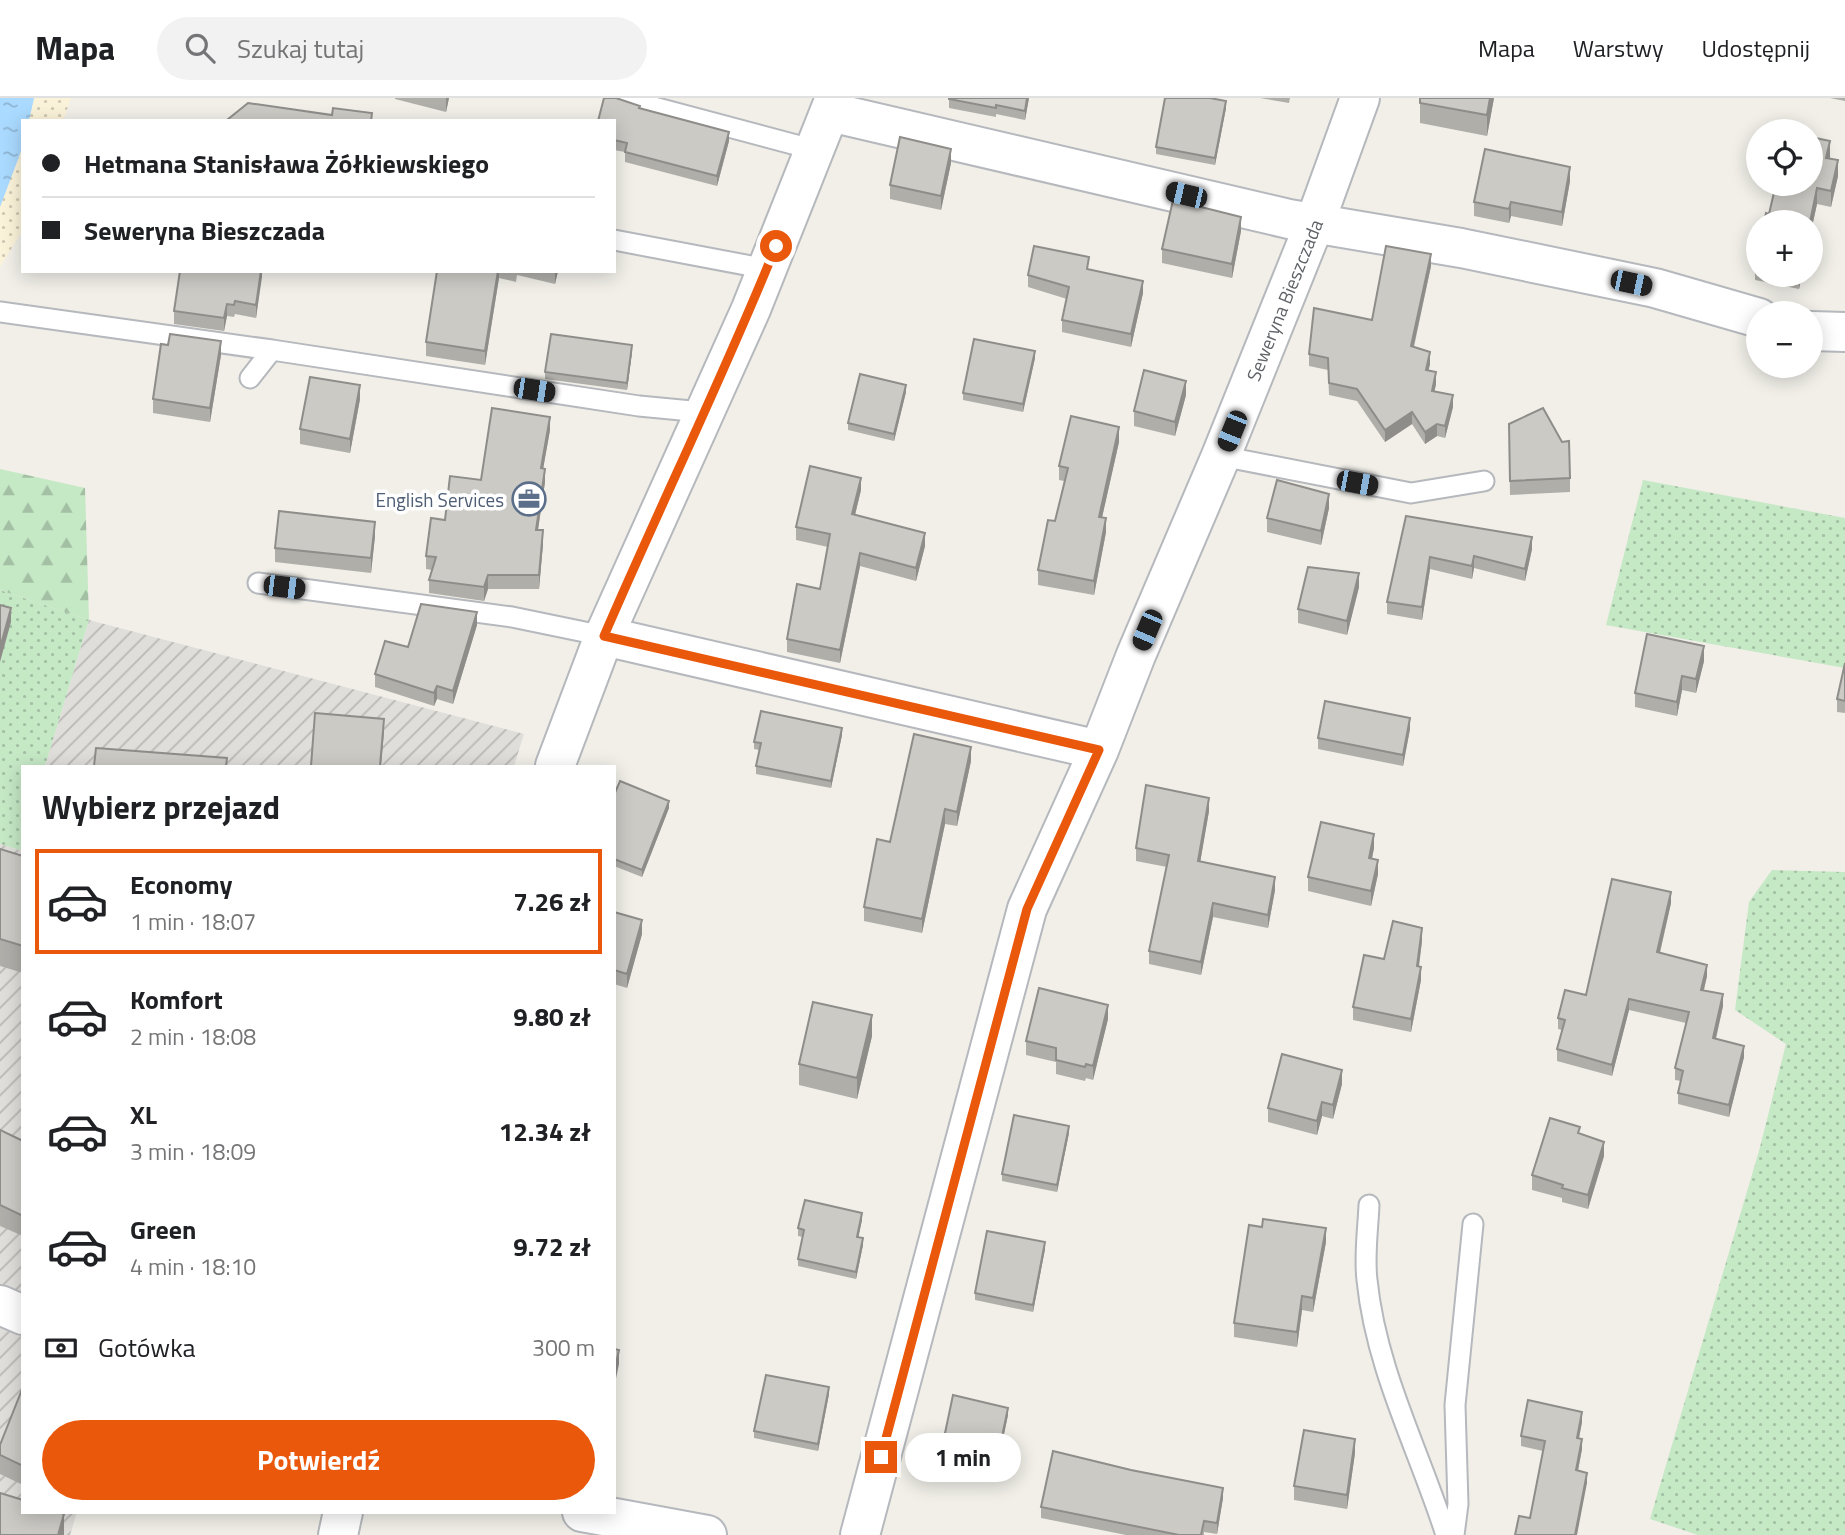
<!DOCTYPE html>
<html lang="pl">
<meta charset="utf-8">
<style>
:root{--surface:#fff;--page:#f2f2f2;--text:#202124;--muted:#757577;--line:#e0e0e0;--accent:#ea580c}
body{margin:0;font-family:"Titillium Web",sans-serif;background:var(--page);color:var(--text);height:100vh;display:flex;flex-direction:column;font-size:26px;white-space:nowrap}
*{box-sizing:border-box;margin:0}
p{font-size:23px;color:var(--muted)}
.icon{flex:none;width:38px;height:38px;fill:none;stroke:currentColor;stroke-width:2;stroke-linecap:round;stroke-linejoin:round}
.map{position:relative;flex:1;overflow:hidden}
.sheet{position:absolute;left:21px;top:667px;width:595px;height:749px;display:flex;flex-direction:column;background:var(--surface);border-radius:0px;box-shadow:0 4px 18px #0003}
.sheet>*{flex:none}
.banner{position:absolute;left:21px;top:21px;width:595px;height:154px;border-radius:0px;box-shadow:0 4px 18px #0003;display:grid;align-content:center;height:154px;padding:0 21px;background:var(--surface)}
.buttons{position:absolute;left:1746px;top:21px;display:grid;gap:14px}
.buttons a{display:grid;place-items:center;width:77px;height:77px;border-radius:50%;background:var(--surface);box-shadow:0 4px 18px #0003;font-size:35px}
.end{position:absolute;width:32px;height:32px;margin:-16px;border:9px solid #ea580c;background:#fff;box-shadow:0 0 0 4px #fff}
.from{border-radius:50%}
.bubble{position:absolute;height:49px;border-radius:24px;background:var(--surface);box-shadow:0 4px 18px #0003;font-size:23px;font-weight:700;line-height:49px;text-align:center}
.car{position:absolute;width:21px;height:42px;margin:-21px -10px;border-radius:9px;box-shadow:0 0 5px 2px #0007;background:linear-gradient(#222 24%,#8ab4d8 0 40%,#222 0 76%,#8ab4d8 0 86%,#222 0)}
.banner b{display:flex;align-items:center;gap:24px;height:66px;font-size:26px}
.banner b+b{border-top:2px solid var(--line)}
.banner i{width:18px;height:18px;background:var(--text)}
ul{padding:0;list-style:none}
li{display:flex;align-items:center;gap:21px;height:105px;margin:0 14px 10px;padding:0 7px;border:4px solid transparent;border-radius:0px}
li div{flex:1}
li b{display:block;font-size:26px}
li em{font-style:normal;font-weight:700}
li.current{border-color:var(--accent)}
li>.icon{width:63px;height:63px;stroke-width:1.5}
h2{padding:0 21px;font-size:32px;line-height:84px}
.pay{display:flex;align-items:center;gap:18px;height:77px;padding:0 21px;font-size:26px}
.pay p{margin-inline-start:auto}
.primary-button{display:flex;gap:14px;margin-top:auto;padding:14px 21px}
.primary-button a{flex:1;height:80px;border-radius:42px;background:var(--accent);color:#fff;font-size:28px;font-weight:700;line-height:80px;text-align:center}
header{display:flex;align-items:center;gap:42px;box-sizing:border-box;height:98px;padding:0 35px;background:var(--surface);border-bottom:2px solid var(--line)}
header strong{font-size:33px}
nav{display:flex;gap:38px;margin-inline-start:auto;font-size:24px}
.search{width:490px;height:63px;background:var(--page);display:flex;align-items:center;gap:18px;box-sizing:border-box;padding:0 24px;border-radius:38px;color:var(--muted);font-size:26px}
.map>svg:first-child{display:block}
.industrial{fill:url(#industrial-furrows)}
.grass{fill:url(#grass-dots)}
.forest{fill:url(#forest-firs)}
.sand{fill:url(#sand-dots)}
.water{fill:url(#water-ripples)}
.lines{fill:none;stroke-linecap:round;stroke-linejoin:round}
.service-casing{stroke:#b5b8bc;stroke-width:23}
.minor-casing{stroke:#b5b8bc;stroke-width:42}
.tertiary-casing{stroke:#b5b8bc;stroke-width:42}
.service{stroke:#fff;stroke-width:19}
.minor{stroke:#fff;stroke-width:38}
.tertiary{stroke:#fff;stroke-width:38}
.wall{fill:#afaea9}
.shaded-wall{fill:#8f8d8a}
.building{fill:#cccac5;stroke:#8f8d8a;stroke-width:2}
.route{stroke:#ea580c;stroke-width:9}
.labels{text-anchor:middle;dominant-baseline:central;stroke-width:7;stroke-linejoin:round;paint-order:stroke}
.street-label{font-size:19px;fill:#5f6368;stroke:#fff}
.service-label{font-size:19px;fill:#4e5e75;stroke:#fff;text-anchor:end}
</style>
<header>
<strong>Mapa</strong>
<div class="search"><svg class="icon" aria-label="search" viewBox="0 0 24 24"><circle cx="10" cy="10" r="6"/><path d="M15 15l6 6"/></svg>Szukaj tutaj</div>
<nav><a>Mapa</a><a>Warstwy</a><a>Udostępnij</a></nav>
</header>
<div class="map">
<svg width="1845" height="1437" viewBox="0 0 1845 1437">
<defs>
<pattern id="industrial-furrows" width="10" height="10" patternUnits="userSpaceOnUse" patternTransform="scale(1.75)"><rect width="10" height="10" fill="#e0deda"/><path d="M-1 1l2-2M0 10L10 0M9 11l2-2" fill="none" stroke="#b9b8b5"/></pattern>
<pattern id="grass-dots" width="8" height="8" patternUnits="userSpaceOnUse" patternTransform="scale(1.75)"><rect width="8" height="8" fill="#c5e8c5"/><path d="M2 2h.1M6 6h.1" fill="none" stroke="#a3c0a4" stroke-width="1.8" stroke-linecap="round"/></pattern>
<pattern id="forest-firs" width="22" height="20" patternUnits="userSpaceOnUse" patternTransform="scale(1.75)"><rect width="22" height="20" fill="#c5e8c5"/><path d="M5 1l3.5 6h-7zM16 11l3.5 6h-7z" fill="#a3c0a4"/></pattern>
<pattern id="sand-dots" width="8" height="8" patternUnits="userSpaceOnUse" patternTransform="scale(1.75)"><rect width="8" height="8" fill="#fbf3d9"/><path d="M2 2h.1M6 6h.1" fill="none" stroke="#cec8b4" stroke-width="1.8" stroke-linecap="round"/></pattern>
<pattern id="water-ripples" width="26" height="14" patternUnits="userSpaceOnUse" patternTransform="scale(1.75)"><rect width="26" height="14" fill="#aadaff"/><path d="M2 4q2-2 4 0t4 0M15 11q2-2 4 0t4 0" fill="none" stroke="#8eb4d2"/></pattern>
</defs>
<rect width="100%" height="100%" fill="#f1efe8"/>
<path class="industrial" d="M89,522L524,636L514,668H45Z
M23,743V1414H77L70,1437H0V746L20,752Z"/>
<path class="grass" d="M1643,382L1845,420V570L1606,527Z
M0,492L89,522L45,668H23V743L20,752L0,746Z
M1772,772L1845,774V1437H1698L1650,1421L1759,1053L1786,946L1735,912L1749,804Z"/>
<path class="forest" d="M0,371L85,390L89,522L0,492Z"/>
<path class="sand" d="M34,0H71L63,23H29Z
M23,48V132L0,169V109Z"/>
<path class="water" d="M0,0H34L29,23H23V48L0,109Z"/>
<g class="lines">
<defs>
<path id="service" d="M620,0L815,52
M614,142L767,171
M0,214L272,252
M250,280L272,252L639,308L702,314
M1221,358L1411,395L1484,383
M258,485L512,519L604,538
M1369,1107C1368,1131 1364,1158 1367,1182C1376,1272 1419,1352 1446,1437
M1454,1437L1458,1406L1455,1307L1473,1126"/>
<path id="minor" d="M830,14L1289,121L1461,150L1655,190L1759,220
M1811,233L1845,234
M604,538L1099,652
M0,1207L23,1217
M582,1414L707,1437
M860,1437L1027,811L1099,652L1136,557L1221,358L1314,127L1360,0"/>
<path id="tertiary" d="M555,668L604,538L751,211L835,0
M338,1437L343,1414"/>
</defs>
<use href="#service" class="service-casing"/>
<use href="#minor" class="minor-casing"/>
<use href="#tertiary" class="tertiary-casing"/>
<use href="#service" class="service"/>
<use href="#minor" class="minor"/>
<use href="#tertiary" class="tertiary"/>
</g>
<path class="wall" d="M395,0H449L446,14L395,1Z
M949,0H1029L1025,22L996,16V19L949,10Z
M1260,0H1290L1289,5Z
M1420,0H1494L1487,38L1420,25Z
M1830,0H1845V3Z
M1226,10L1215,67L1156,56V49Z
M640,11L729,43L717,88L625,64V54L614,52V23Z
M1830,60L1838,78L1831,109L1817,106L1811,133V124L1769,116Z
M951,65L941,112L890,101V87Z
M1570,83L1562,128L1511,118L1509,125L1474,118V104Z
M1241,133L1232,180L1162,165V151Z
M1759,150V177H1802L1799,191L1755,182V166Z
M1431,168L1414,249L1430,266L1428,273L1436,286L1434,294L1453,309L1445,340L1437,338L1425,346L1412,326L1385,344L1357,303L1329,297L1328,272L1309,268V256L1372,222Z
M1089,172L1143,195L1131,249L1062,234V222L1067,201L1028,189V177Z
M262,173L256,220L235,216L234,219L227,218L224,233L174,226V213Z
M437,173H558L555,186L517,177L516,184L499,180L485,267L426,258V244Z
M632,254L627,292L545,281V274Z
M221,257L210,324L153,315V301Z
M1035,260L1023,314L963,302V295Z
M906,294L894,343L848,332V325Z
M1186,297L1175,338L1134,328V313Z
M360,301L350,355L300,346V331Z
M1509,326L1570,380V394L1510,397Z
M550,332L543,370L545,384L538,432L543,446L539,491H488L484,503L429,495V482L432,472L426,471V458L445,422L481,382Z
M1119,344L1102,419L1106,434L1094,497L1038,487V472L1055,423L1064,383L1059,382V368Z
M861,392L855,417L925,448L916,483L860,468L840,565L787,554V541L820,491L828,449L796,442V429Z
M1329,410L1321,447L1267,434V420Z
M1406,418L1532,451L1525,483L1474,470L1472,481L1430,471L1422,522L1387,516V504Z
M375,438L371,475L275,464V450Z
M1359,489L1347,537L1298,525V511Z
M477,527L453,606L437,601L434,608L375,589V576L408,549Z
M1704,563L1696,595L1682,592L1677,618L1635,609V595Z
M1845,565V615L1837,614V601Z
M1410,631L1403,668L1318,651V640Z
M842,637L831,690L756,676V668L759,652L754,651V644Z
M971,663L957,728L945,726L922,835L864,823V809L890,744Z
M614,697L669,710L642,779L614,768Z
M1209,713L1200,764L1275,792L1268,830L1213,819L1201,877L1149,866V853L1167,769L1136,763V750Z
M1374,750L1372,761L1378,776L1371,808L1308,793V779Z
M0,751L23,758V875L0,868Z
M1671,805L1660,855L1707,878L1704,892L1723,908L1716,941L1744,959L1729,1019L1678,1006V995L1681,983L1675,982V970L1686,925L1629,912L1612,978L1557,963V951L1562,932L1558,931V920L1586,897Z
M614,814L642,836L627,890L614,886Z
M1422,843L1419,869L1421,882L1411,934L1353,922V909L1384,861Z
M1108,921L1093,982L1086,980L1085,983L1056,976V964L1026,957V943Z
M872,938L857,1001L799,987V966Z
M1342,986L1333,1021L1322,1018L1317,1037L1268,1024V1010Z
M0,1032L23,1043V1138L0,1128Z
M1069,1035L1057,1094L1002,1083V1076Z
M1580,1036L1604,1058L1588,1111L1562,1104V1100L1532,1092V1077Z
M862,1122L858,1139L863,1147L856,1181L798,1168V1161L803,1139L798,1138V1130Z
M1326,1144L1313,1214L1302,1212L1297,1249L1234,1239V1225Z
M1045,1151L1033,1214L975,1202V1195Z
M23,1289V1387L0,1376V1347Z
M829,1296L818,1353L754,1340V1333Z
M1008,1317L995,1379L940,1366V1359Z
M1582,1324L1579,1340L1582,1351L1578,1373L1587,1385L1530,1420L1543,1353L1521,1348V1338Z
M1355,1355L1347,1411L1294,1402V1388Z
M1131,1372L1223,1400L1217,1436L1204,1434V1437H1126L1041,1420V1409Z"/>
<path class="shaded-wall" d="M446,0H449L446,14Z
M1027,0H1029L1025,22V13Z
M1490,0H1494L1487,38V17Z
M1226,3V10L1215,67V60Z
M729,34V43L717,88V78Z
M1830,43V59L1826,76V60Z
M951,51V65L941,112V98Z
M1838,62V78L1831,109V93Z
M1570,69V83L1562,128V114Z
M1817,90V106L1811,133V124H1810Z
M1511,104V118L1509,125V111Z
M1241,119V133L1232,180V166Z
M1431,156V168L1411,260V248Z
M261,173H262V179L256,220V207Z
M498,173H499V180L485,267V253Z
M555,173H558L555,186Z
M1799,177H1802L1799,191Z
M1143,183V195L1131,249V236Z
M227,206V218L224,233V220Z
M221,243V257L210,324V310Z
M632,247V254L627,292V285Z
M1035,253V260L1023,314V306Z
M1430,254V266L1426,284V272Z
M1436,274V286L1432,305V293Z
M1186,283V297L1175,338V324Z
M360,287V301L350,355V341Z
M906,287V294L894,343V336Z
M1453,297V309L1445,340V328Z
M1412,314V326L1385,344V332Z
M550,319V332L541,383V370Z
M1437,326V338L1425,346V334Z
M1119,329V344L1099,433V419Z
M545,371V384L536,445V432Z
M861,380V392L852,429V416Z
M1329,396V410L1321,447V433Z
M1106,420V434L1094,497V483Z
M375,424V438L371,475V460Z
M543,432V446L539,491V477Z
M925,435V448L916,483V470Z
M1532,439V451L1525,483V471Z
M860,455V468L840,565V552Z
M1474,458V470L1472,481V468Z
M1430,459V471L1422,522V509Z
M1359,475V489L1347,537V523Z
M488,477V491L484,503V489Z
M11,510V524L0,564V550Z
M477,514V527L453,606V593Z
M1704,548V563L1696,595V581Z
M1682,578V592L1677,618V604Z
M437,588V601L434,608V595Z
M1410,620V631L1403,668V657Z
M384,621V635L381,668H380Z
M842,630V637L831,690V683Z
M971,649V663L957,728V714Z
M1209,700V713L1198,777V763Z
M669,703V710L642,779V772Z
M945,711V726L922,835V821Z
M1374,736V750L1369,774V760Z
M1378,762V776L1371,808V793Z
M1275,779V792L1268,830V817Z
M1671,794V805L1657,866V854Z
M1213,805V819L1201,877V864Z
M642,822V836L627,890V876Z
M1422,830V843L1417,881V868Z
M1707,867V878L1701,903V892Z
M1421,869V882L1411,934V921Z
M1723,896V908L1713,952V940Z
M1629,901V912L1612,978V967Z
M1108,907V921L1093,982V968Z
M872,917V938L857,1001V980Z
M1744,948V959L1729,1019V1007Z
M1342,972V986L1333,1021V1007Z
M1322,1004V1018L1317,1037V1023Z
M1069,1028V1035L1057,1094V1087Z
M1604,1044V1058L1588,1111V1097Z
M862,1115V1122L857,1146V1139Z
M1326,1130V1144L1313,1214V1200Z
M863,1140V1147L856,1181V1174Z
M1045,1144V1151L1033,1214V1207Z
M1302,1198V1212L1297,1249V1234Z
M619,1252V1266L614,1290V1275Z
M829,1289V1296L818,1353V1346Z
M1008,1310V1317L995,1379V1372Z
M1582,1314V1324L1577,1350V1340Z
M1355,1341V1355L1347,1411V1397Z
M1582,1341V1351L1576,1382V1372Z
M1587,1375V1385L1577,1437H1575Z
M1223,1390V1400L1217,1436V1425Z
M64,1416V1437H58Z"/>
<path class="building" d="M604,0H616L640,8L639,10L729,34L717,78L625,54L627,45L614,42V23H598Z
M949,0H1027L1025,13L996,7V10L949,1Z
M1165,0H1210L1226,3L1215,60L1156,49Z
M1420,0H1490L1487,17L1420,5Z
M248,5L332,17L333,10L372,15L371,23H227V22Z
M900,39L951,51L941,98L890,87Z
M1811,39L1830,43L1826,60L1838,62L1831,93L1817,90L1810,124H1764L1766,115L1769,116L1776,86H1811Z
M1485,51L1570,69L1562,114L1511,104L1509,111L1474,104Z
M1173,102L1241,119L1232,166L1162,151Z
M1034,148L1089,159L1087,171L1143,183L1131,236L1062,222L1069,189L1028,177Z
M1386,148L1431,156L1411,248L1430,254L1426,272L1436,274L1432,293L1453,297L1445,328L1437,326L1425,334L1412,314L1385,332L1357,291L1329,285L1328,260L1309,256L1314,210L1372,222Z
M1759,150V166H1755Z
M180,173H261L256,207L235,203L234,207L227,206L224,220L174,213Z
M437,173H498L485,253L426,244Z
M170,236L221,243L210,310L153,301L161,246L168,247Z
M551,236L632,247L627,285L545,274Z
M974,241L1035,253L1023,306L963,295Z
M1144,272L1186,283L1175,324L1134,313Z
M860,276L906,287L894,336L848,325Z
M310,279L360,287L350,341L300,331Z
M492,310L550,319L541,370L545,371L536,432H543L539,477H488L484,489L429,482L436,459L426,458L431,420L445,422L450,378L481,382Z
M1543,310L1562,344L1569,343L1570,380L1510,383L1509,326Z
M1071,318L1119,329L1099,419L1106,420L1094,483L1038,472L1048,422L1055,423L1068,370L1059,368Z
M810,368L861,380L852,416L925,435L916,470L860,455L840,552L787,541L797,486L820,491L830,436L796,429Z
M1277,382L1329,396L1321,433L1267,420Z
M279,413L375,424L371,460L275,450Z
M1406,418L1532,439L1525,471L1474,458L1472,468L1430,459L1422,509L1387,504Z
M1308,469L1359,475L1347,523L1298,511Z
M421,506L477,514L453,593L437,588L434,595L375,576L385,543L408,549Z
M0,507L11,510L0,550Z
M1647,536L1704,548L1696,581L1682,578L1677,604L1635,595Z
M1845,565V603L1837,601Z
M1325,603L1410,620L1403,657L1318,640Z
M761,613L842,630L831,683L756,668L761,645L754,644Z
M315,615L384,621L380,668H311Z
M914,636L971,649L957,714L945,711L922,821L864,809L877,741L890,744Z
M96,650L227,660L226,668H94Z
M620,683L669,703L642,772L614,761V697Z
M1146,687L1209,700L1198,763L1275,779L1268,817L1213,805L1201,864L1149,853L1169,757L1136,750Z
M1321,724L1374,736L1369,760L1378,762L1371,793L1308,779Z
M0,751L23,758V848L0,841Z
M1612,781L1671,794L1657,854L1707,867L1701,892L1723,896L1713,940L1744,948L1729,1007L1678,995L1683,973L1675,970L1689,914L1629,901L1612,967L1557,951L1565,922L1558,920L1565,892L1586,897Z
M614,814L642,822L627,876L614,872Z
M1393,823L1422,830L1417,868L1421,869L1411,921L1353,909L1364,857L1384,861Z
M1039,890L1108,907L1093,968L1086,966L1085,969L1056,962V950L1026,943Z
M813,904L872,917L857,980L799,966Z
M1282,956L1342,972L1333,1007L1322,1004L1317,1023L1268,1010Z
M1014,1017L1069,1028L1057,1087L1002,1076Z
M1550,1020L1580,1029L1578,1035L1604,1044L1588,1097L1562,1090L1563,1087L1532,1077Z
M0,1032L23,1043V1118L0,1107Z
M805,1102L862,1115L857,1139L863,1140L856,1174L798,1161L804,1132L798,1130Z
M1263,1121L1326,1130L1313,1200L1302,1198L1297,1234L1234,1225L1249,1127L1262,1129Z
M987,1133L1045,1144L1033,1207L975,1195Z
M614,1251L619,1252L614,1275Z
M766,1277L829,1289L818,1346L754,1333Z
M23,1289V1368L0,1357V1347Z
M953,1297L1008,1310L995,1372L940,1359Z
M1528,1302L1582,1314L1577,1340L1582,1341L1576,1372L1587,1375L1575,1437H1515L1519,1418L1530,1420L1545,1343L1521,1338Z
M1304,1332L1355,1341L1347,1397L1294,1388Z
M1053,1353L1131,1372L1223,1390L1217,1425L1204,1423L1201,1437H1179L1041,1409Z
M0,1395L23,1402V1414H59L64,1416L58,1437H0Z"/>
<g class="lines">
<path class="route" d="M776,148C723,279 660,408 604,538L1099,652L1027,811L881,1359"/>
</g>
<defs>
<symbol id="office-ring" viewBox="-11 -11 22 22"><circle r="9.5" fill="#fff" stroke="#5c6f8a" stroke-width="1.5"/><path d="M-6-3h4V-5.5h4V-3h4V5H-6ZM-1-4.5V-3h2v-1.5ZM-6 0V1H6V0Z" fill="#5c6f8a"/></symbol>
</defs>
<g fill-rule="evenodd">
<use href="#office-ring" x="510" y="382" width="38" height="38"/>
</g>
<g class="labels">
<g class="street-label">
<text transform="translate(1284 202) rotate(-68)">Seweryna Bieszczada</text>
</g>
<g class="service-label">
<text x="504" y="401">English Services</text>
</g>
</g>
</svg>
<div class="buttons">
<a><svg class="icon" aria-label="locate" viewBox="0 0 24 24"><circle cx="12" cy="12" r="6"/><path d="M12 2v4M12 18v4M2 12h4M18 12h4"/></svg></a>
<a>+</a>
<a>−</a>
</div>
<i class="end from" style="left:776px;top:148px"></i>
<i class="end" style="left:881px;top:1359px"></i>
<div class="bubble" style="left:905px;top:1335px;width:116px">1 min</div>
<i class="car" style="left:1186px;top:97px;rotate:283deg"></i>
<i class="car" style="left:1631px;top:185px;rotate:102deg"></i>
<i class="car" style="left:534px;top:292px;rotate:99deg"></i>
<i class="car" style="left:1232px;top:333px;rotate:202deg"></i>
<i class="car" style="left:1357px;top:385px;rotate:101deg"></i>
<i class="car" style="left:284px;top:489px;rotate:97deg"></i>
<i class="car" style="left:1147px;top:532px;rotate:203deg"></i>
<div class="banner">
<b><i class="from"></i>Hetmana Stanisława Żółkiewskiego</b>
<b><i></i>Seweryna Bieszczada</b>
</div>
<section class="sheet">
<h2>Wybierz przejazd</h2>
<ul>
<li class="current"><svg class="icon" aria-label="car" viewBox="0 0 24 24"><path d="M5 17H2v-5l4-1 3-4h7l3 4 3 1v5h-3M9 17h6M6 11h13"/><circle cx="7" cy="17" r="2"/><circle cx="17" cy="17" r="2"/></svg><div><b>Economy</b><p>1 min · 18:07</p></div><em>7.26 zł</em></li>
<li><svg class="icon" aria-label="car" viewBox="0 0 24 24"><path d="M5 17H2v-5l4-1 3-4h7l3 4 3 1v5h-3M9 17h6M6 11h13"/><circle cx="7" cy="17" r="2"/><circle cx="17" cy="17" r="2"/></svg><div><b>Komfort</b><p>2 min · 18:08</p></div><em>9.80 zł</em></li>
<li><svg class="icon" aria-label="car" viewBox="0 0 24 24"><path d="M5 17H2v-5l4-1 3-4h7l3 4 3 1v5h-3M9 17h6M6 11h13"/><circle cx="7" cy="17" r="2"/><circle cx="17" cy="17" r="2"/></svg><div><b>XL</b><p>3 min · 18:09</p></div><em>12.34 zł</em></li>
<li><svg class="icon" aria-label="car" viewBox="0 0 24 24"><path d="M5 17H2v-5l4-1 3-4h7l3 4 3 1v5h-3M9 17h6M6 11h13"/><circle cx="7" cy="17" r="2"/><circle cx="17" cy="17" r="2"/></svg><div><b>Green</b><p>4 min · 18:10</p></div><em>9.72 zł</em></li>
</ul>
<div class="pay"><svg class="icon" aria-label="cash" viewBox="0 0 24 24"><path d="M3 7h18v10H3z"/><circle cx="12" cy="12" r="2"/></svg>Gotówka<p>300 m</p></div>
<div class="primary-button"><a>Potwierdź</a></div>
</section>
</div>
